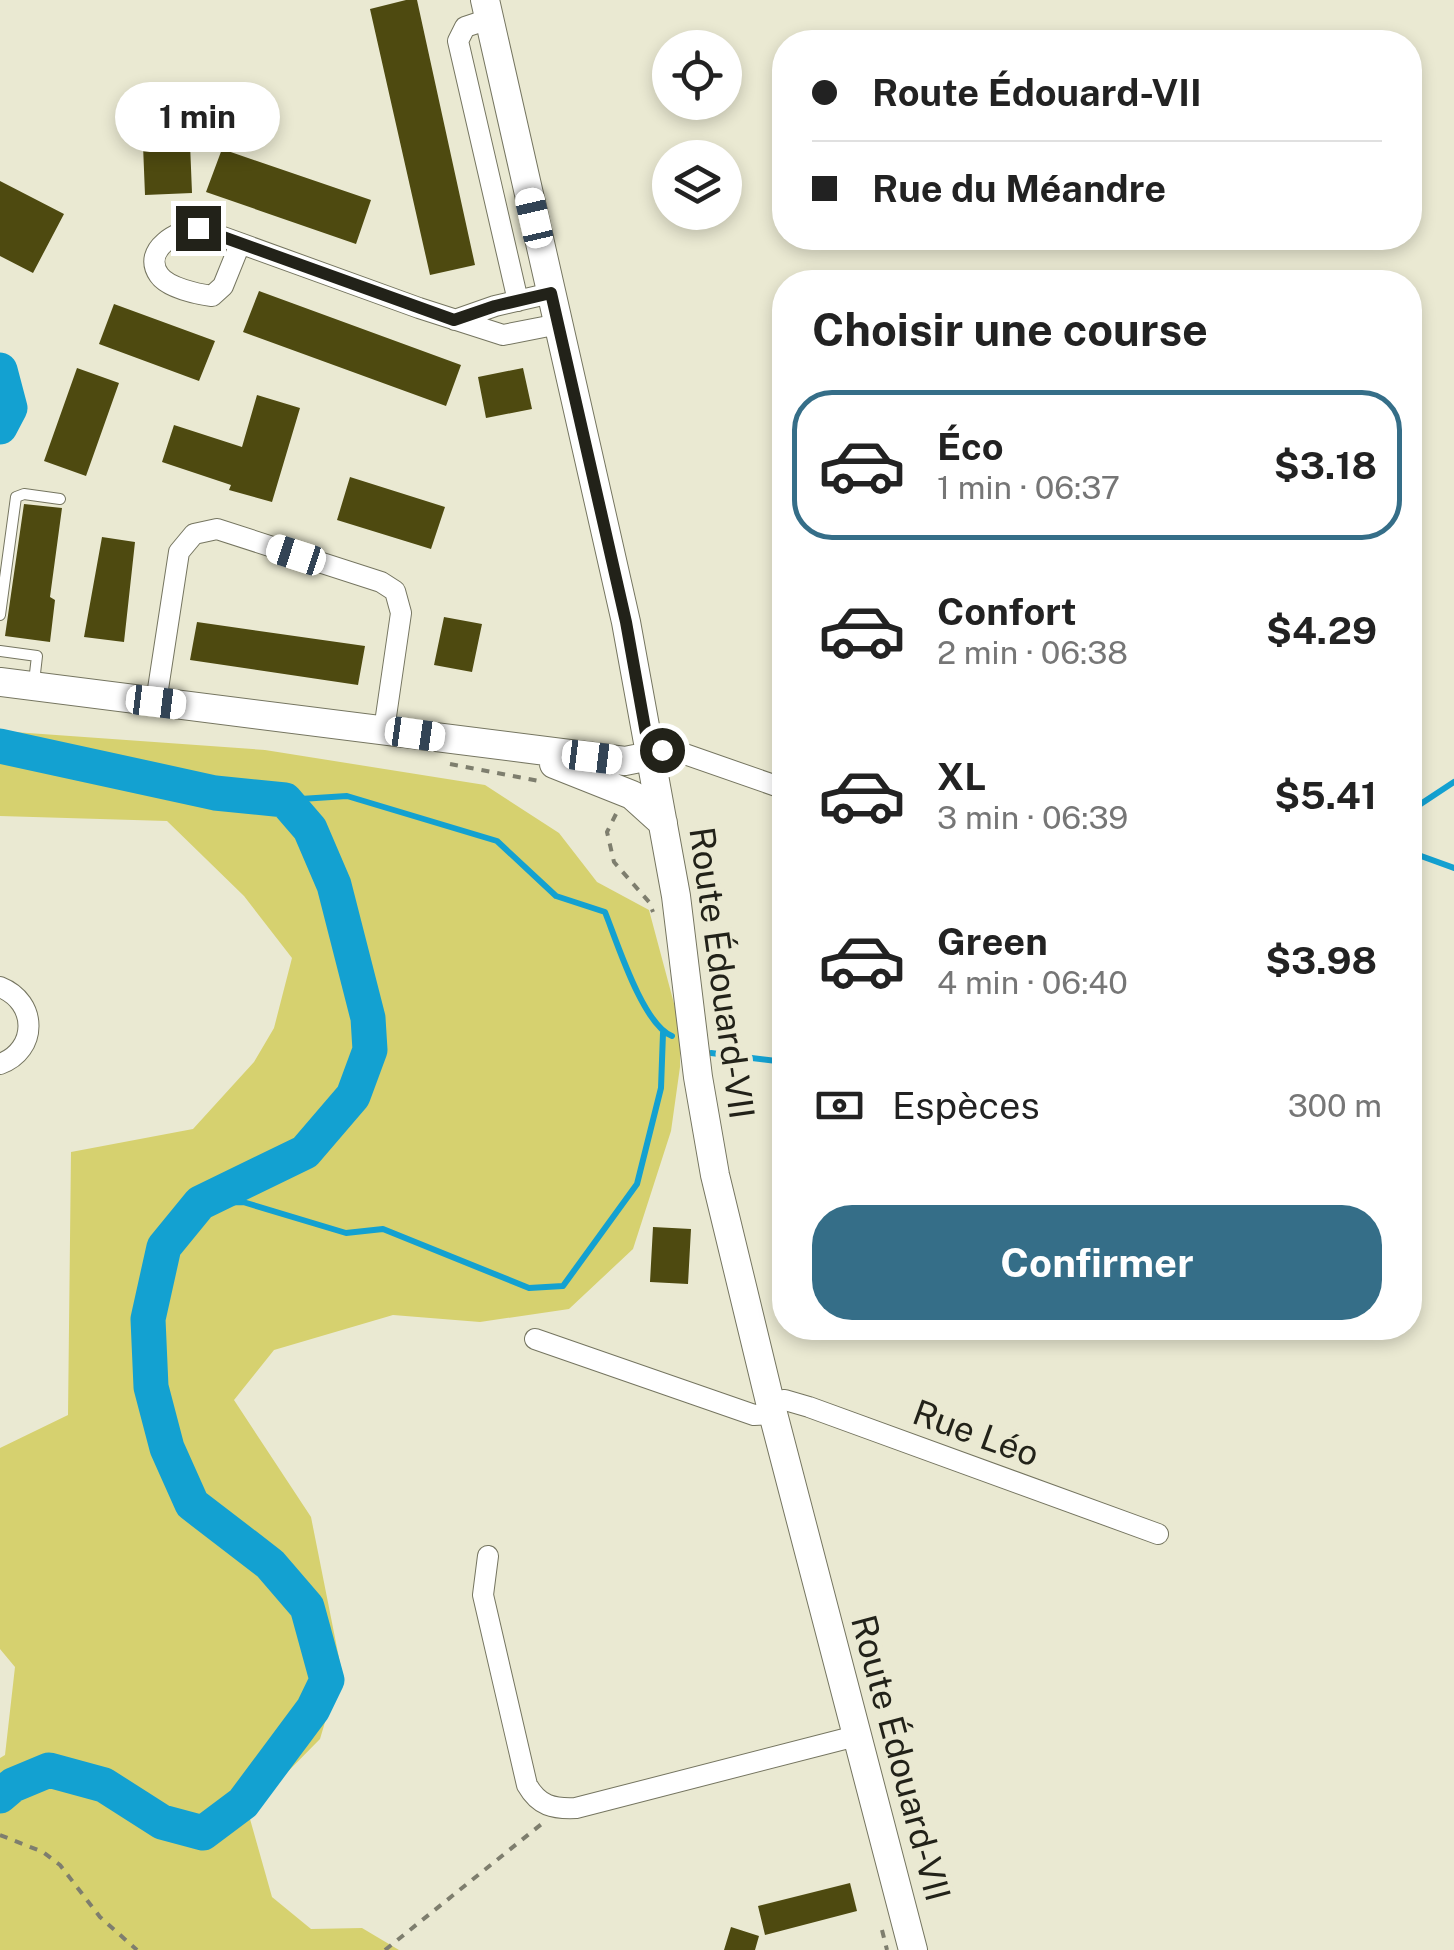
<!DOCTYPE html>
<html lang="fr">
<meta charset="utf-8">
<style>
:root{--surface:#fff;--page:#f6f6f6;--text:#222;--muted:#767676;--line:#e0e0e0;--accent:#356e88}
body{margin:0;font-family:"Public Sans",sans-serif;background:var(--page);color:var(--text);height:100vh;display:flex;flex-direction:column;font-size:38px;white-space:nowrap}
*{box-sizing:border-box;margin:0}
p{font-size:32px;color:var(--muted)}
.icon{flex:none;width:55px;height:55px;fill:none;stroke:currentColor;stroke-width:2;stroke-linecap:round;stroke-linejoin:round}
.map{position:relative;flex:1;overflow:hidden}
.sheet{position:absolute;left:772px;top:270px;width:650px;height:1070px;display:flex;flex-direction:column;background:var(--surface);border-radius:40px;box-shadow:0 5px 15px #0003}
.sheet>*{flex:none}
.guide{position:absolute;left:772px;top:30px;width:650px;height:220px;border-radius:40px;box-shadow:0 5px 15px #0003;display:grid;align-content:center;height:220px;padding:0 40px;background:var(--surface)}
.controls{position:absolute;left:652px;top:30px;display:grid;gap:20px}
.controls a{display:grid;place-items:center;width:90px;height:90px;border-radius:50%;background:var(--surface);box-shadow:0 5px 15px #0003;font-size:50px}
.end{position:absolute;width:45px;height:45px;margin:-22px;border:12px solid #222219;background:#fff;box-shadow:0 0 0 5px #fff}
.from{border-radius:50%}
.bubble{position:absolute;height:70px;border-radius:35px;background:var(--surface);box-shadow:0 5px 15px #0003;font-size:32px;font-weight:700;line-height:70px;text-align:center}
.car{position:absolute;width:30px;height:60px;margin:-30px -15px;border-radius:12px;box-shadow:0 0 8px 2px #0007;background:linear-gradient(#fff 24%,#345 0 40%,#fff 0 76%,#345 0 86%,#fff 0)}
.guide b{display:flex;align-items:center;gap:35px;height:95px;font-size:38px}
.guide b+b{border-top:2px solid var(--line)}
.guide i{width:25px;height:25px;background:var(--text)}
ul{padding:0;list-style:none}
li{display:flex;align-items:center;gap:30px;height:150px;margin:0 20px 15px;padding:0 20px;border:5px solid transparent;border-radius:40px}
li div{flex:1}
li b{display:block;font-size:38px}
li em{font-style:normal;font-weight:700}
li.selected{border-color:var(--accent)}
li>.icon{width:90px;height:90px;stroke-width:1.5}
h2{padding:0 40px;font-size:45px;line-height:120px}
.pay{display:flex;align-items:center;gap:25px;height:110px;padding:0 40px;font-size:38px}
.pay p{margin-inline-start:auto}
.primary-button{display:flex;gap:20px;margin-top:auto;padding:20px 40px}
.primary-button a{flex:1;height:115px;border-radius:40px;background:var(--accent);color:#fff;font-size:40px;font-weight:700;line-height:115px;text-align:center}
.map>svg:first-child{display:block}
.green{fill:#d6d16f}
.lines{fill:none;stroke-linecap:round;stroke-linejoin:round}
.stream{stroke:#13a1d1;stroke-width:6}
.river{stroke:#13a1d1;stroke-width:35}
.building{fill:#4e4a10}
.lane-casing{stroke:#757560;stroke-width:12}
.street-casing{stroke:#757560;stroke-width:22}
.secondary-casing{stroke:#757560;stroke-width:30}
.path{stroke:#7e7e6e;stroke-width:4;stroke-dasharray:8 8;stroke-linecap:butt}
.lane{stroke:#fff;stroke-width:10}
.street{stroke:#fff;stroke-width:20}
.secondary{stroke:#fff;stroke-width:28}
.route{stroke:#222219;stroke-width:12}
.labels{text-anchor:middle;dominant-baseline:central;stroke-width:10;stroke-linejoin:round;paint-order:stroke}
.street-label{font-size:35px;fill:#222219;stroke:#eae9d2}
</style>
<div class="map">
<svg width="1454" height="1950" viewBox="0 0 1454 1950">
<rect width="100%" height="100%" fill="#eae9d2"/>
<path class="green" d="M0,731L265,750L485,785L559,833L597,882L649,910L680,1026V1067L671,1131L633,1249L569,1309L480,1322L393,1315L274,1350L234,1400L311,1517L341,1668L320,1739L248,1812L272,1897L311,1929L362,1928L399,1950H0V1758L5,1755L15,1667L0,1649V1448L68,1415L71,1152L193,1129L254,1062L274,1028L292,958L244,896L167,821L0,816Z"/>
<g class="lines">
<path class="stream" d="M285,800L347,796L497,841L556,896L605,912C617,942 643,1025 672,1036
M1410,811L1454,782
M1410,852L1454,868
M711,1053L785,1062
M200,1203L243,1202L346,1233L383,1229L529,1288L563,1286L637,1184L661,1088L663,1033"/>
<path class="river" d="M0,370L10,408L0,427
M0,746L215,793L285,800L310,829L334,885L368,1018L370,1050L353,1096L305,1152L200,1203L164,1247L148,1319L151,1387L167,1448L192,1504L270,1564L307,1607L327,1680L313,1709L243,1803L203,1833L162,1822L104,1785L49,1770L13,1785L0,1796"/>
</g>
<path class="building" d="M406,0H417L475,265L430,275L370,9Z
M190,143L192,193L145,195L143,145Z
M222,149L371,200L356,244L206,192Z
M0,181L64,214L33,273L0,256Z
M259,291L461,365L446,406L243,332Z
M114,304L215,341L199,381L99,344Z
M77,368L119,383L86,476L44,461Z
M523,368L532,409L486,418L478,377Z
M257,395L300,408L272,502L229,490L231,485L162,462L174,425L242,447Z
M350,477L445,507L431,549L337,520Z
M24,504L62,508L50,597L55,600L50,642L5,636Z
M102,537L135,542L124,642L84,637Z
M444,617L482,624L472,672L434,665Z
M197,622L365,646L358,685L190,660Z
M653,1227L691,1229L688,1284L650,1282Z
M850,1883L857,1911L765,1935L758,1906Z
M731,1927L759,1936L755,1950H724Z"/>
<g class="lines">
<defs>
<path id="lane" d="M0,615L16,497L24,494L60,499
M0,651L37,656L34,682"/>
<path id="street" d="M489,19L465,27L458,41L518,301
M240,244L223,286L212,296C198,294 168,288 159,275C141,249 179,230 198,228L419,308L503,335L559,324
M455,320L495,306L551,293
M156,702L179,552L194,534L217,529L381,582L395,591L401,613L384,730
M650,756L666,749L676,751L785,789
M0,987C38,1002 38,1050 0,1064
M535,1339L754,1415L774,1414
M770,1402L785,1400L809,1407L1158,1534
M488,1556L483,1595L527,1785C539,1806 553,1809 576,1808L856,1736"/>
<path id="secondary" d="M485,0L626,622L676,896L698,1077L715,1175L770,1402L913,1950
M0,682L625,761L650,756
M554,764L632,795L663,823"/>
</defs>
<use href="#lane" class="lane-casing"/>
<use href="#street" class="street-casing"/>
<use href="#secondary" class="secondary-casing"/>
<path class="path" d="M450,764L539,781
M616,814L607,832L614,862L649,902L653,912
M0,1835L43,1852L60,1865L100,1917L137,1950
M882,1930L887,1950
M385,1950L544,1822"/>
<use href="#lane" class="lane"/>
<use href="#street" class="street"/>
<use href="#secondary" class="secondary"/>
</g>
<g class="lines">
<path class="route" d="M198,228L454,320L495,306L551,293L626,622L650,756L662,750"/>
</g>
<g class="labels">
<g class="street-label">
<text transform="translate(722 973) rotate(82)">Route Édouard-VII</text>
<text transform="translate(976 1433) rotate(20)">Rue Léo</text>
<text transform="translate(901 1758) rotate(75)">Route Édouard-VII</text>
</g>
</g>
</svg>
<div class="controls">
<a><svg class="icon" aria-label="locate" viewBox="0 0 24 24"><circle cx="12" cy="12" r="6"/><path d="M12 2v4M12 18v4M2 12h4M18 12h4"/></svg></a>
<a><svg class="icon" aria-label="layers" viewBox="0 0 24 24"><path d="M12 4l9 5-9 5-9-5zM3 14l9 5 9-5"/></svg></a>
</div>
<i class="end from" style="left:662px;top:750px"></i>
<i class="end" style="left:198px;top:228px"></i>
<div class="bubble" style="left:115px;top:82px;width:165px">1 min</div>
<i class="car" style="left:534px;top:218px;rotate:347deg"></i>
<i class="car" style="left:296px;top:555px;rotate:288deg"></i>
<i class="car" style="left:156px;top:702px;rotate:97deg"></i>
<i class="car" style="left:415px;top:734px;rotate:98deg"></i>
<i class="car" style="left:592px;top:757px;rotate:97deg"></i>
<div class="guide">
<b><i class="from"></i>Route Édouard-VII</b>
<b><i></i>Rue du Méandre</b>
</div>
<section class="sheet">
<h2>Choisir une course</h2>
<ul>
<li class="selected"><svg class="icon" aria-label="car" viewBox="0 0 24 24"><path d="M5 17H2v-5l4-1 3-4h7l3 4 3 1v5h-3M9 17h6M6 11h13"/><circle cx="7" cy="17" r="2"/><circle cx="17" cy="17" r="2"/></svg><div><b>Éco</b><p>1 min · 06:37</p></div><em>$3.18</em></li>
<li><svg class="icon" aria-label="car" viewBox="0 0 24 24"><path d="M5 17H2v-5l4-1 3-4h7l3 4 3 1v5h-3M9 17h6M6 11h13"/><circle cx="7" cy="17" r="2"/><circle cx="17" cy="17" r="2"/></svg><div><b>Confort</b><p>2 min · 06:38</p></div><em>$4.29</em></li>
<li><svg class="icon" aria-label="car" viewBox="0 0 24 24"><path d="M5 17H2v-5l4-1 3-4h7l3 4 3 1v5h-3M9 17h6M6 11h13"/><circle cx="7" cy="17" r="2"/><circle cx="17" cy="17" r="2"/></svg><div><b>XL</b><p>3 min · 06:39</p></div><em>$5.41</em></li>
<li><svg class="icon" aria-label="car" viewBox="0 0 24 24"><path d="M5 17H2v-5l4-1 3-4h7l3 4 3 1v5h-3M9 17h6M6 11h13"/><circle cx="7" cy="17" r="2"/><circle cx="17" cy="17" r="2"/></svg><div><b>Green</b><p>4 min · 06:40</p></div><em>$3.98</em></li>
</ul>
<div class="pay"><svg class="icon" aria-label="cash" viewBox="0 0 24 24"><path d="M3 7h18v10H3z"/><circle cx="12" cy="12" r="2"/></svg>Espèces<p>300 m</p></div>
<div class="primary-button"><a>Confirmer</a></div>
</section>
</div>
